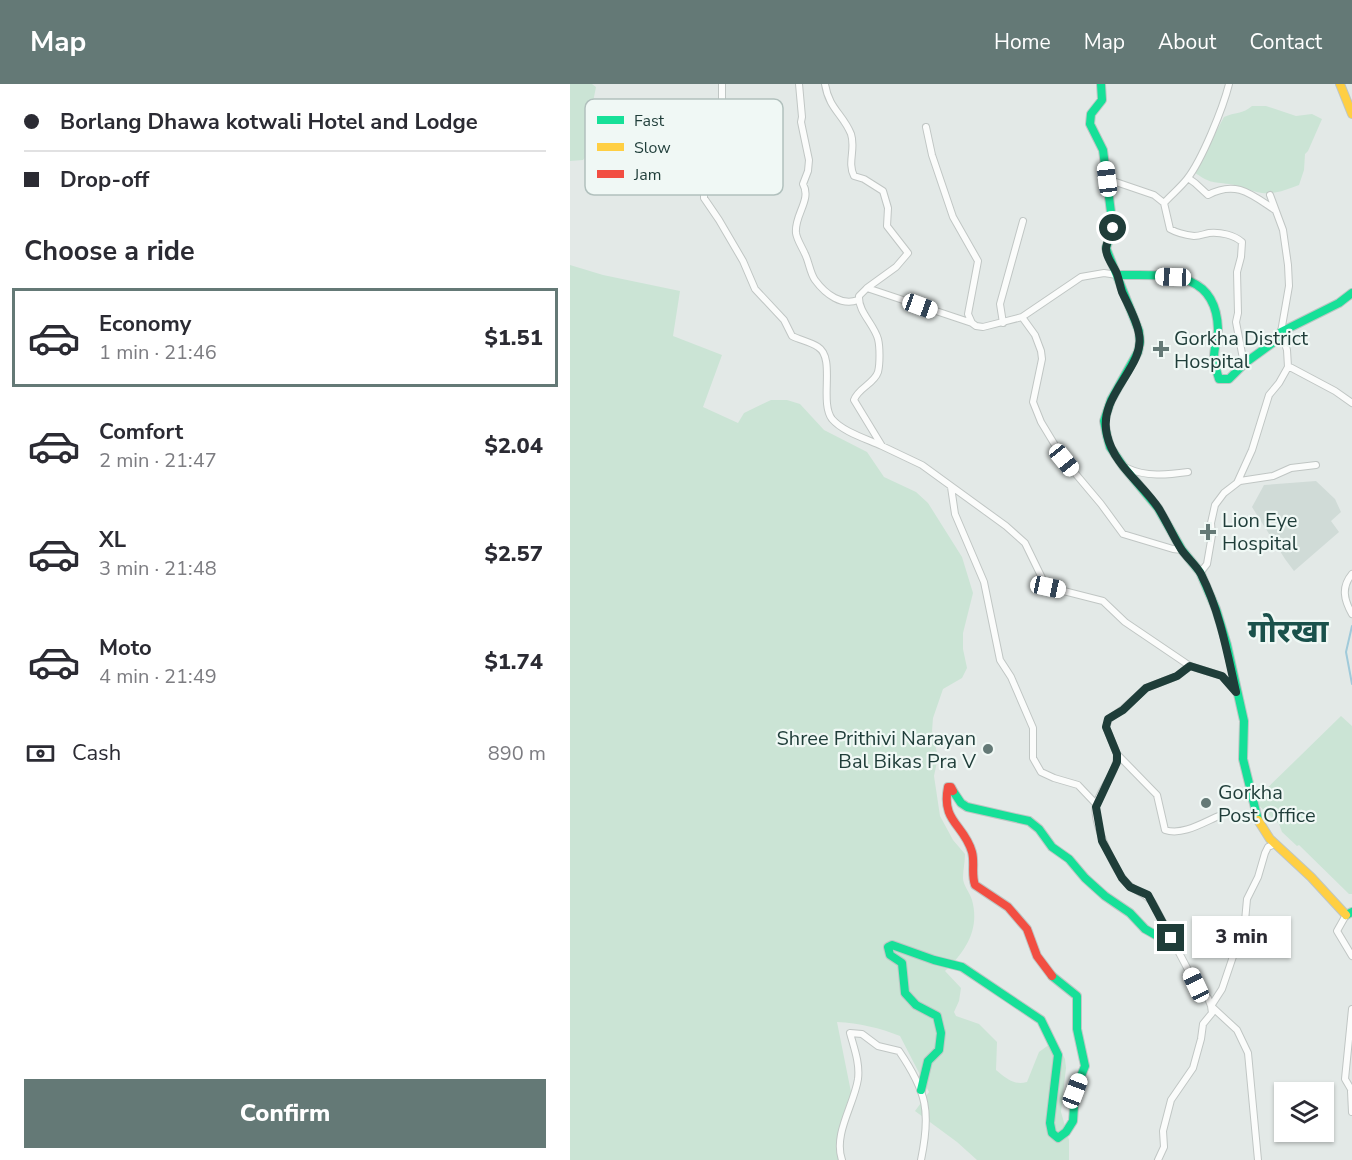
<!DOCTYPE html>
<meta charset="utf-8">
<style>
:root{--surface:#fff;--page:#f2f2f3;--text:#2b2b33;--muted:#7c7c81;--line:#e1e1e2;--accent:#647976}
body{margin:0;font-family:"Nunito Sans","Noto Sans Devanagari",sans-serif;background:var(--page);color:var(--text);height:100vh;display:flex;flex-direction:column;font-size:22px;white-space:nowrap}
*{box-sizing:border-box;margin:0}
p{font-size:20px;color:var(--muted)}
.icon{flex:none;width:33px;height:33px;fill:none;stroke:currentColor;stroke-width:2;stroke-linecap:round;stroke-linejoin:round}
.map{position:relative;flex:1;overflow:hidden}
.details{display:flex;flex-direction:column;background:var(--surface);width:570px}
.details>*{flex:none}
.guide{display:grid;align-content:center;height:132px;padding:0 24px;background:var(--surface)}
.buttons{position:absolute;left:704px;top:998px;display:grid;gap:12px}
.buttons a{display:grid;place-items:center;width:60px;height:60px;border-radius:0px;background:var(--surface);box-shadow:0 2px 4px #0004;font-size:30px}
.end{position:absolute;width:27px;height:27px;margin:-14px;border:8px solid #1f3d39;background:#fff;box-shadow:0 0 0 3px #fff}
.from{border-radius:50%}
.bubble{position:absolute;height:42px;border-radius:0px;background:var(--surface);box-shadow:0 2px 4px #0004;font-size:20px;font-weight:800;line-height:42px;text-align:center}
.car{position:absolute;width:18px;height:36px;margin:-18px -9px;border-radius:8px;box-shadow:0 0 4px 2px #0007;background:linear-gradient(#fff 24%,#345 0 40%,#fff 0 76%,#345 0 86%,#fff 0)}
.guide b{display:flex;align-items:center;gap:21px;height:57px;font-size:22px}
.guide b+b{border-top:2px solid var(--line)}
.guide i{width:15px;height:15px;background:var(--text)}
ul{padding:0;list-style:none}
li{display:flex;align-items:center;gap:18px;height:99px;margin:0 12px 9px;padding:0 12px;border:3px solid transparent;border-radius:0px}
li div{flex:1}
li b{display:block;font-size:22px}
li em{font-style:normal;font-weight:800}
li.selected{border-color:var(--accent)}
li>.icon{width:54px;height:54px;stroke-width:1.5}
h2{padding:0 24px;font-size:27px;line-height:72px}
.pay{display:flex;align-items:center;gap:15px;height:66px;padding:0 24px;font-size:22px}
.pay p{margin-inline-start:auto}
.cta{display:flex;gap:12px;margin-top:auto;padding:12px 24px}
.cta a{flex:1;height:69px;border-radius:0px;background:var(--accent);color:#fff;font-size:24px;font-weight:800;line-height:69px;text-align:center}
header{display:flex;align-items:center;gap:36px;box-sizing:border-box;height:84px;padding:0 30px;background:var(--accent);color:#fff}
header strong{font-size:28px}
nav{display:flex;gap:33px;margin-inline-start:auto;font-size:21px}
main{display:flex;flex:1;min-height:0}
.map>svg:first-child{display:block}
.built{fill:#d0dbd7}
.green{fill:#cbe4d5}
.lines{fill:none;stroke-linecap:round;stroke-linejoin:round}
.stream{stroke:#a0cada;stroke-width:2}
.street-casing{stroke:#c0c6c4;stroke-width:8}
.fast-casing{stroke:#bec6c4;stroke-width:10}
.slow-casing{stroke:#bec6c4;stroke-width:10}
.jam-casing{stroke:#bec6c4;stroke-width:10}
.street{stroke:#fbfcfb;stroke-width:6}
.fast{stroke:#16e098;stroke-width:8}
.slow{stroke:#ffcf43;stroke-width:8}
.jam{stroke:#f24e42;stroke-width:8}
.route{stroke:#1f3d39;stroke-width:8}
.poi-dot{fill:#647976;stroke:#f0f8f5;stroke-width:2}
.labels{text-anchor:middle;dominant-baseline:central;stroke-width:4.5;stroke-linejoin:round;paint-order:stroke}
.poi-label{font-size:20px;fill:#1f3d39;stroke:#f0f8f5;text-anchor:start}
.town-label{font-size:32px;font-weight:bold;fill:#1a514b;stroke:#f0f8f5}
.key{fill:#f0f8f5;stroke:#b1c0bd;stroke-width:1.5}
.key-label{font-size:16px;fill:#1f3d39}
</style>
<header>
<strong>Map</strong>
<nav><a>Home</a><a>Map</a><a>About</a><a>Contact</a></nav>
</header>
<main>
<section class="details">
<div class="guide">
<b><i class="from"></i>Borlang Dhawa kotwali Hotel and Lodge</b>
<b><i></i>Drop-off</b>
</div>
<h2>Choose a ride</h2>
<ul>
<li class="selected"><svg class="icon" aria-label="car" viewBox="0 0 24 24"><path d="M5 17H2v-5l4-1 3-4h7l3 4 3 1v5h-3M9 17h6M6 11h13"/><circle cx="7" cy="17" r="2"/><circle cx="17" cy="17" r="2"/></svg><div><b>Economy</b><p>1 min · 21:46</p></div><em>$1.51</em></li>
<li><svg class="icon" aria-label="car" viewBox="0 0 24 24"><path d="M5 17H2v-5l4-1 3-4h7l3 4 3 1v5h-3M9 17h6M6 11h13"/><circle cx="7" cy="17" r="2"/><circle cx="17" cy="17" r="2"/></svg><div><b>Comfort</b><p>2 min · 21:47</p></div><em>$2.04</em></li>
<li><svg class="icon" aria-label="car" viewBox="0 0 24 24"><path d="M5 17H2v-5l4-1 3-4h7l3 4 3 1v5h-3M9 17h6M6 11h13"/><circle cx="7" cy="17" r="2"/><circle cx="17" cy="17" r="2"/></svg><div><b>XL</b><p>3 min · 21:48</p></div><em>$2.57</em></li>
<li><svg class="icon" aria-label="car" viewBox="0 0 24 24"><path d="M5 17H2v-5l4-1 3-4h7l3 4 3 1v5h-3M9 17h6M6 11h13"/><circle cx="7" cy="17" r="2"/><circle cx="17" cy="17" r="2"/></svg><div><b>Moto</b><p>4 min · 21:49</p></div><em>$1.74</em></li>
</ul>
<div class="pay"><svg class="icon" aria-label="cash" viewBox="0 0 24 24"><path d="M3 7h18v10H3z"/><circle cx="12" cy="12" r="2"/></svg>Cash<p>890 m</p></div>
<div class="cta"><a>Confirm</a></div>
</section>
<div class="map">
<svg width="782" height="1076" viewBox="0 0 782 1076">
<rect width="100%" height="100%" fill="#e3e9e7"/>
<path class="built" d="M746,397L765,415L771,428L761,437L769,448L724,487L715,475L682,423L694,401Z"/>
<path class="green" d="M0,0H22L26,3L19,38L30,55L13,76L0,77Z
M682,22H696L726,32L742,30L752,35L738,67L735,70L734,86L729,101C718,105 704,111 692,109C681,108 671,101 659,100C642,98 639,99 624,88L654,33C665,28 673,30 682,22Z
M0,181L33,191L110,207L103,252L152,271L133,323L168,339L174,329L201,316H217L230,320L254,346L297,368L314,393L346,408L358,419L392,473L403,509L393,549V565L397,584L392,594L373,605L363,634L362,647L368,673L364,692L370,732L383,756L395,770C395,778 393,786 393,794C393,801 400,809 402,816C410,845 396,867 375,887L391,904L389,917L384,928L386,932L409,940L427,958L426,986C436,994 444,1002 457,998L469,968L480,960L489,963L495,975L496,984L491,1028L499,1056V1076H407L387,1058L345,1027L359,1008L330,952C310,944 289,939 267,938L282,1013L266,1065L271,1076H0Z
M771,632L782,642V810H779L729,761L727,762L712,748L709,740L684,717Z"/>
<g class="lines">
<path class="stream" d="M782,542L776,568L782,600"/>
<defs>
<path id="street" d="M152,0V45L148,68L134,102V114L149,136L173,177L185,205L214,236L222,252C230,256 241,258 248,263C266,274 249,318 262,335C273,348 297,355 312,362
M229,0L232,33L231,38L239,76L238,87L233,100C242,116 224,131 226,149C227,156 232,163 235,170C239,178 240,189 245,196C256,211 272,222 288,216
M255,0C259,25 273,30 281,50C286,65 277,78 284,92L294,95L313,107L318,124L317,142L338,169L326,183L297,204
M356,43L362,71L383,133L408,177L398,230L402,239L406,242L413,243L452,233
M618,94L625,99L638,111C666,96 681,110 705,126
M537,95L584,111L594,119L600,145C607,149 616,151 624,152C630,152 634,150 639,149C651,148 664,151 672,158L671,173L667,188L668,229L666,238L674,280
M594,119C601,111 610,104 617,95C632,76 653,24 659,0
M547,191L534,189L511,193L452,233L465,251L471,267L472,275L463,318L471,338L494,376L531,420L553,450L603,465L612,466
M402,239L297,204L289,212C288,228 304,240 308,255C310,263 310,280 308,288C304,300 288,304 284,316L312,362L352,381L436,442L455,459L474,498L478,503L533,517L555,538L620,582L652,592L666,608
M433,239L430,220L453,137
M718,282L765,307L782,319
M557,384C576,393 597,391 618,388
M667,399L670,397L703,392L721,384L746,381
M381,403L385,430L414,498L430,576L441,593L463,644V674L471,688L484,694L508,701L526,720
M630,489L637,480L642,451L641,439L645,421L654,409L667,399L682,366L699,311L709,299L718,283L717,266L711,248L719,202L718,181L713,146L700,111
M782,490C771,503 774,516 782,530
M620,582L607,592L576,604L553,625L539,635L536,643L547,670L587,711L595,746C613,752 634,738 651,731
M547,670C547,690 531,703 526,721C522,738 545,788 558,800C566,808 576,809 583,819L626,901L638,914L641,922L667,946L678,969L688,1076
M776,831L767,847L782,872
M782,925L775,995L782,1007
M781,1007L782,1028
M272,1076C263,1050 284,1021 288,995C290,979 284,964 280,949L292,950L308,962L329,967C357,1008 361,1028 351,1076
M588,1076L594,1063L593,1047L601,1016L623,984L631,955L633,940L642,929L641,922L652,905L675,837L677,815L688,793L695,769L698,763L705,760"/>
<path id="fast" d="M531,0L532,16L521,30L520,40L533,66L543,144L536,164L569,247L570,258L568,268L541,316L534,337L537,352L540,363L553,382L588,424L612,466L630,488L646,525L657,561L674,637L673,675L688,736
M547,191C592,192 646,183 648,245C648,255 644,263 644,273C644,280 647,288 649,295H659L675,279L708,255L711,248L769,219L782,209
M383,707L391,719L397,723L459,737L469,745L482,763L499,775L515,794L535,812L560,829L575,845L605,862
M776,831L782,828
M351,1006L358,977L369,966L371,949L367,932L346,921L335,909L332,879L320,871L318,863L322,861L364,876L392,883L471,936L488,971L480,1039L482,1049L488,1054L496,1048L503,1037L505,1007L515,982L507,945V912L482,892"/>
<path id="slow" d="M770,0L782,30
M688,736L700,755L741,793L776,831"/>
<path id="jam" d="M383,707L381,703H378C371,738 394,740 402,768C405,779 401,790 405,801L438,823L457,845L467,872L482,892"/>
</defs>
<use href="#street" class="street-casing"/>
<use href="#fast" class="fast-casing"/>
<use href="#slow" class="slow-casing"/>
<use href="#jam" class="jam-casing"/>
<use href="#street" class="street"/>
<use href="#fast" class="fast"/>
<use href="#slow" class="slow"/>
<use href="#jam" class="jam"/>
</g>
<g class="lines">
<path class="route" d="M543,144C541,150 536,159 536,165C536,174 544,182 547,190C549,196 550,202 552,208C558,221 567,236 569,250C576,283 527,311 537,351C544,382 573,400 589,425C597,438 603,452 611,465C617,474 626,481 631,490C650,528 657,568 666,608L652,592L620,582L607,592L576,604L553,626L538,635L536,643L547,670V678L526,723L532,757L552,794L560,803L578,811L601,854"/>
</g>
<g class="poi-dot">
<path d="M588 256h6v6h6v6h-6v6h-6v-6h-6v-6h6z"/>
<path d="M635 439h6v6h6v6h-6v6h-6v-6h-6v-6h6z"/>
<circle cx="418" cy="665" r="6"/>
<circle cx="636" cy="719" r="6"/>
</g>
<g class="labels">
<g class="poi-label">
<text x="604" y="254">Gorkha District<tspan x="604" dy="23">Hospital</tspan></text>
<text x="652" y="436">Lion Eye<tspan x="652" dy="23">Hospital</tspan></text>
<text x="406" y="654" text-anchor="end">Shree Prithivi Narayan<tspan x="406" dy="23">Bal Bikas Pra V</tspan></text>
<text x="648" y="708">Gorkha<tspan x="648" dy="23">Post Office</tspan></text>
</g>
<g class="town-label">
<text x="718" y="547">गोरखा</text>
</g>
</g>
<rect x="15" y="15" width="198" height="96" rx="9" class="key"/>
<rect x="27" y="32" width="27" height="8" fill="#16e098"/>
<rect x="27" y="59" width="27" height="8" fill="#ffcf43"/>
<rect x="27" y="86" width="27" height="8" fill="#f24e42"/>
<g class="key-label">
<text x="64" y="42">Fast</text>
<text x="64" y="69">Slow</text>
<text x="64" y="96">Jam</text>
</g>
</svg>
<div class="buttons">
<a><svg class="icon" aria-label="layers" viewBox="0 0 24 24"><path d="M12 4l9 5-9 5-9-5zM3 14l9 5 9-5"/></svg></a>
</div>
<i class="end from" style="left:543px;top:144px"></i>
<i class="end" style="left:601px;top:854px"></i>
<div class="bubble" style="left:622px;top:832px;width:99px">3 min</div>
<i class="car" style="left:537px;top:95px;rotate:353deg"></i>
<i class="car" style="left:603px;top:193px;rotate:272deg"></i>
<i class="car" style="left:350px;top:222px;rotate:110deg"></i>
<i class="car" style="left:494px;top:376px;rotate:141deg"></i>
<i class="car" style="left:478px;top:503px;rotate:102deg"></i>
<i class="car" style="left:626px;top:901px;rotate:335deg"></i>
<i class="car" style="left:505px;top:1007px;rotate:21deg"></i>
</div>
</main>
